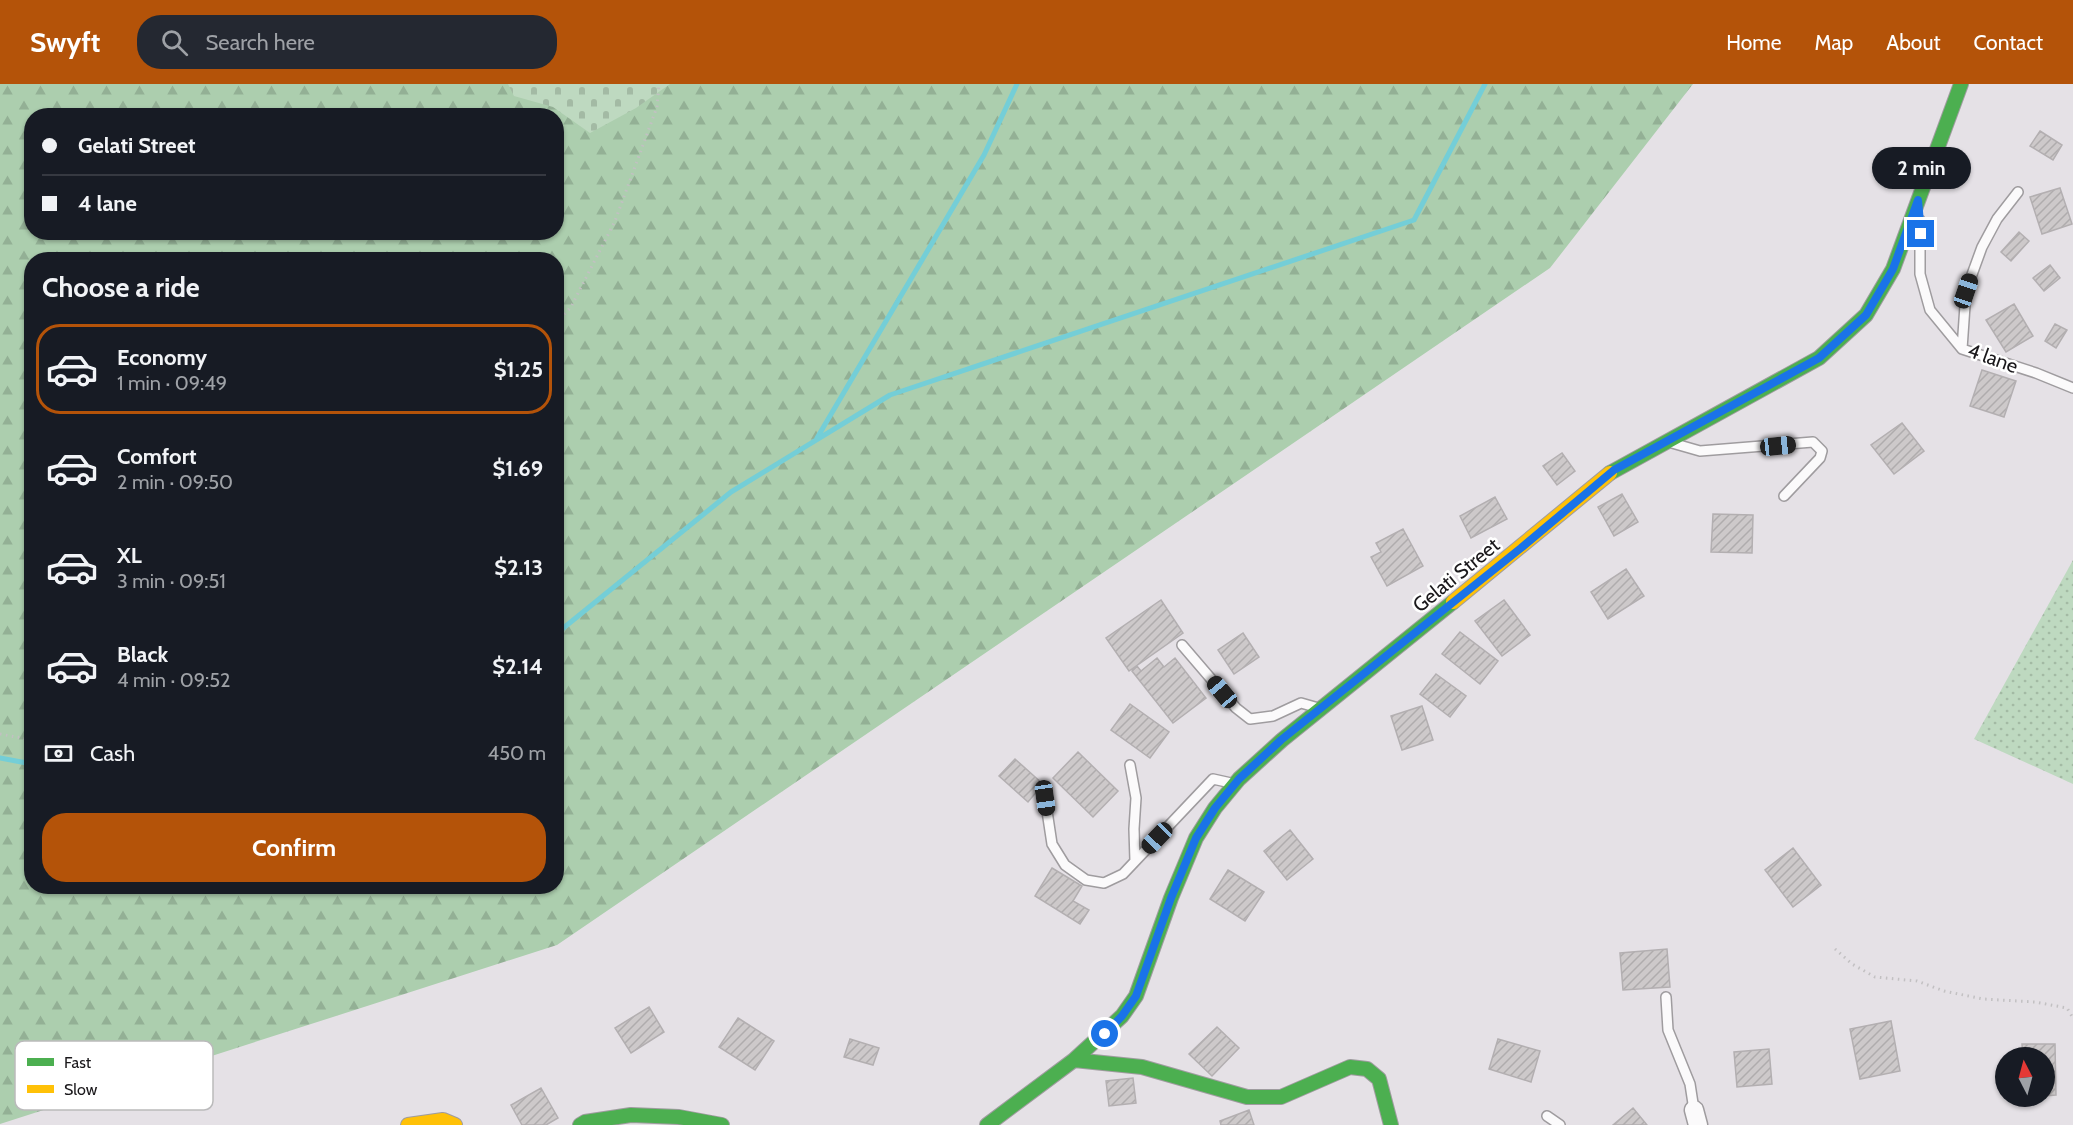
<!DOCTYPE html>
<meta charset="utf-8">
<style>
:root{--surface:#171b24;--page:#242831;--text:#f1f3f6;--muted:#9ea1a6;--line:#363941;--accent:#b45309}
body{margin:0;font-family:Cabin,sans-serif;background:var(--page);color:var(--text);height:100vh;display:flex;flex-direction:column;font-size:22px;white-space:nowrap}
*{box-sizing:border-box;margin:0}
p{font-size:20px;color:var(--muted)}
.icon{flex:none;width:33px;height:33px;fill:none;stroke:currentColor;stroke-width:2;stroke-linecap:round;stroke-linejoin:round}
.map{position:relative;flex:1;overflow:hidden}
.drawer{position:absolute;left:24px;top:168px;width:540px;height:642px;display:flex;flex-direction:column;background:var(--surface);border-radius:24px;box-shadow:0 2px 4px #0004}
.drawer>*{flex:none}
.guide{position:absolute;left:24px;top:24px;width:540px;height:132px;border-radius:24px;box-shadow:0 2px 4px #0004;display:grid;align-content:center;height:132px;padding:0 18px;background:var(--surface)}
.needle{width:39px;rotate:354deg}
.buttons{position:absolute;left:1995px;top:963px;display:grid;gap:12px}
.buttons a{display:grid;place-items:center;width:60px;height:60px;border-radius:50%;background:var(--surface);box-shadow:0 2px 4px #0004;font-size:30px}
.end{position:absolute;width:27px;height:27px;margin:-14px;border:8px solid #1a73e8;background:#fff;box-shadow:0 0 0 3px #fff}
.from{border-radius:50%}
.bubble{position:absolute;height:42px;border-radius:21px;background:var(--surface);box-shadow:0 2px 4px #0004;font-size:20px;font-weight:700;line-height:42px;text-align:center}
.car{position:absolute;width:18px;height:36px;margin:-18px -9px;border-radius:8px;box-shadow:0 0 4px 2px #0007;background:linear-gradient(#222 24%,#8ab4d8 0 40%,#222 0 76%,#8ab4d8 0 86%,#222 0)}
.guide b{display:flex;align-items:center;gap:21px;height:57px;font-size:22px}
.guide b+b{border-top:2px solid var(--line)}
.guide i{width:15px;height:15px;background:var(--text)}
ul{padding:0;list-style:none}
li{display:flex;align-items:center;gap:18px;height:90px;margin:0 12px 9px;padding:0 6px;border:3px solid transparent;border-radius:24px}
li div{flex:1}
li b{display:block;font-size:22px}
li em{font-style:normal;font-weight:700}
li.on{border-color:var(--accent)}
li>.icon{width:54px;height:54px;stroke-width:1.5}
h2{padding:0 18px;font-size:27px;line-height:72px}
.pay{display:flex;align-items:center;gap:15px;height:66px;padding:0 18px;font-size:22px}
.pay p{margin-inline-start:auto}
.button{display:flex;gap:12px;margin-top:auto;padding:12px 18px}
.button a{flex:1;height:69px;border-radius:24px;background:var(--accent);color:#fff;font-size:24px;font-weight:700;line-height:69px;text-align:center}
header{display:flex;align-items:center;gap:36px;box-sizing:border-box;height:84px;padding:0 30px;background:var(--accent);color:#fff}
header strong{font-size:28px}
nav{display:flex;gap:33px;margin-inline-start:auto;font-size:21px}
.search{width:420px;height:54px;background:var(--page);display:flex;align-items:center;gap:15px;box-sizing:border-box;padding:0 21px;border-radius:24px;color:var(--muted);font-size:22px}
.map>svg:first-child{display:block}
.grass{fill:url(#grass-dots)}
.forest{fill:url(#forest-firs);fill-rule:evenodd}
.cemetery{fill:url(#cemetery-stones)}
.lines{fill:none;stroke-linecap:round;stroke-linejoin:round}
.stream{stroke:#74ced7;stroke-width:5}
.building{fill:url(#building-hatch);stroke:#b3afb1;stroke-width:1.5}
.lane-casing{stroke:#9f9c9f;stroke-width:12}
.street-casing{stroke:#9f9c9f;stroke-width:21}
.fast-casing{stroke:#9f9c9f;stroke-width:16}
.slow-casing{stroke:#9f9c9f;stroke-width:16}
.path{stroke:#c2c0c2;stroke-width:3;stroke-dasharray:1.5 4.5;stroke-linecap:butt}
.lane{stroke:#fbfafb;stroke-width:9}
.street{stroke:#fbfafb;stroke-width:18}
.fast{stroke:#4caf50;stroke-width:14}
.slow{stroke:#ffc107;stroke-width:14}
.route{stroke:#1a73e8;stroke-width:8}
.labels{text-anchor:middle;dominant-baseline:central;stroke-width:5;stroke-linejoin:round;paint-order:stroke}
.street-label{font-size:20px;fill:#1a181b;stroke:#fff}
.key{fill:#fff;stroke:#bababb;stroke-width:1.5}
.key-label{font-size:16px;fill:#1a181b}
</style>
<header>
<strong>Swyft</strong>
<div class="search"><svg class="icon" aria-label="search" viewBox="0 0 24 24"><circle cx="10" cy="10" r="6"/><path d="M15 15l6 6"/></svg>Search here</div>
<nav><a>Home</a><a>Map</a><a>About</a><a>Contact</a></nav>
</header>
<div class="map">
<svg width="2073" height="1041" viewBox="0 0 2073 1041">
<defs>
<pattern id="grass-dots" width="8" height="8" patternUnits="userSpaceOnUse" patternTransform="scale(1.5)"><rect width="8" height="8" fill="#bed9c0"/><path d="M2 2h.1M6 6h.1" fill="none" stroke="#a3baa4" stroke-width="1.8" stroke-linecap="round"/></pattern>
<pattern id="forest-firs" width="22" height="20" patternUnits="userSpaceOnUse" patternTransform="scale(1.5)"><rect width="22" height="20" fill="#acceae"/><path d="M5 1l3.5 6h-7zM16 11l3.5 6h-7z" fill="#93b095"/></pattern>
<pattern id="cemetery-stones" width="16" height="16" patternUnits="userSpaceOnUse" patternTransform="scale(1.5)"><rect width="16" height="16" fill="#bed9c0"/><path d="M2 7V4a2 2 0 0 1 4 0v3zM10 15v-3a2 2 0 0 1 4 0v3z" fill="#a3baa4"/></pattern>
<pattern id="building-hatch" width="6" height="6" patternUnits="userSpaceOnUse" patternTransform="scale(1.5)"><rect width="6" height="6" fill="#cdc9ca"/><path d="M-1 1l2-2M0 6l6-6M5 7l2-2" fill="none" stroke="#afacad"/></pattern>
</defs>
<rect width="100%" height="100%" fill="#e5e1e6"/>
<path class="grass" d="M2073,476V700L1974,655Z"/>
<path class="forest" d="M0,0H1693L1550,184L557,861L0,1040ZM32,32H556V148H32ZM32,176H556V802H32Z"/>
<path class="cemetery" d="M508,0H670L636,24L590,49L553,23L514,12Z"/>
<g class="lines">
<path class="stream" d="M817,354L984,71L1017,0
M556,550L731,408L890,311L1414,136L1485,0
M0,674L32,680"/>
</g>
<path class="building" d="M2040,47L2062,61L2053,76L2030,62Z
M2060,104L2072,140L2042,150L2030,113Z
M2019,148L2029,157L2011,177L2001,168Z
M2050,181L2060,194L2044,207L2033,194Z
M2014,220L2033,252L2006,268L1986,236Z
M2055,240L2067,246L2056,264L2045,257Z
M1982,286L2016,297L2004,333L1970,322Z
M1902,339L1924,367L1894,390L1871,361Z
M1562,369L1575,387L1557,401L1543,382Z
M1622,410L1638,438L1614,452L1598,423Z
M1495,413L1507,435L1471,454L1460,432Z
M1713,430L1753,431L1752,469L1711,468Z
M1403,445L1423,482L1387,502L1371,473L1381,468L1376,459Z
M1626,485L1644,512L1608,535L1591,508Z
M1161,516L1183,549L1129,587L1106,554Z
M1504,516L1530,551L1502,572L1475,537Z
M1460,548L1498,577L1480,600L1442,570Z
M1243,549L1259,573L1234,590L1218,566Z
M1157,574L1164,583L1175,574L1206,614L1173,639L1132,587L1137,582L1141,587Z
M1436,590L1466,612L1450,633L1420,610Z
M1130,620L1169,648L1150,674L1111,646Z
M1422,622L1433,656L1402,666L1391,632Z
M1078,668L1118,707L1093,733L1053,694Z
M1015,675L1043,700L1028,718L999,692Z
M1290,746L1313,775L1287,796L1264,767Z
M1793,764L1821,801L1793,823L1765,786Z
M1052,784L1082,802L1073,817L1089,826L1080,840L1035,812Z
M1228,786L1264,808L1245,837L1210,815Z
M1667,865L1670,903L1623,906L1620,869Z
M649,923L664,948L631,969L615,944Z
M738,934L774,957L755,986L719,963Z
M1891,937L1900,987L1860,995L1850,945Z
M1217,943L1239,964L1212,992L1189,970Z
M850,955L879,964L873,981L844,973Z
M1498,955L1540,967L1531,998L1489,985Z
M2022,960H2055L2056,1011L2044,1012V974H2023Z
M1769,965L1772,1000L1737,1003L1734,968Z
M1133,994L1136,1019L1109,1022L1106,997Z
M541,1004L558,1034L546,1041H522L511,1021Z
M1633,1024L1647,1041H1613Z
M1249,1026L1254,1041H1221L1220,1037Z"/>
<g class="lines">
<defs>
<path id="lane" d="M1920,136V190L1930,226L1962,265L2036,289L2073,304
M1962,265L1966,207L1982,163L1997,135L2018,108
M1672,359L1700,367L1813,358L1822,367L1820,374L1784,412
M1182,561L1236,624L1250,635L1273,632L1301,619L1315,623
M1130,681L1136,714L1134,745L1135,777
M1045,714L1052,760L1065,781L1086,796L1104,799L1123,790L1213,695L1231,699
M1666,913L1668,946L1690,1000L1694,1026
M1547,1032L1560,1041"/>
<path id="street" d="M1694,1026L1698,1041"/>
<path id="fast" d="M1610,389L1819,274L1866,231L1893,185L1961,0
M1074,976L1142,983L1247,1013H1281L1350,983L1367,985L1379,995L1391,1041
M580,1041L585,1038L631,1031L679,1033L722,1041
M987,1041L1074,976L1122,932L1136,912L1171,814L1196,754L1215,724L1239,695L1282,656L1453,518"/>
<path id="slow" d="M1453,518L1610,389
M408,1041L443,1036L455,1041"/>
</defs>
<use href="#lane" class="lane-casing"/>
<use href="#street" class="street-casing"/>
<use href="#fast" class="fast-casing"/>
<use href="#slow" class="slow-casing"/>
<path class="path" d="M556,239L571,223L615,137L657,23L659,0
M0,650L32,656
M1835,865L1852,880L1875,893L1917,897L1944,907L1983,915L2035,918L2067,924L2073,934"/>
<use href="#lane" class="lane"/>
<use href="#street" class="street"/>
<use href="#fast" class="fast"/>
<use href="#slow" class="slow"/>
</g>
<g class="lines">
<path class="route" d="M1105,950L1122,932L1136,912L1171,814L1196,754L1215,724L1239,695L1281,656L1521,464L1614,386L1819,274L1866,231L1893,185L1918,116L1921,150"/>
</g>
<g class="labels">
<g class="street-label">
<text transform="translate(1993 274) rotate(20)">4 lane</text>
<text transform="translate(1456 491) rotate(-39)">Gelati Street</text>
</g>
</g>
<rect x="15" y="957" width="198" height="69" rx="9" class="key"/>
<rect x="27" y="974" width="27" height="8" fill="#4caf50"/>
<rect x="27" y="1001" width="27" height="8" fill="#ffc107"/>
<g class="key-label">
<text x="64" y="984">Fast</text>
<text x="64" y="1011">Slow</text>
</g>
</svg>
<div class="buttons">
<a><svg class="needle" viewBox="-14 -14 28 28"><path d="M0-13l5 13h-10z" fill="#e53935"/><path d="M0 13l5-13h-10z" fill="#9ea1a6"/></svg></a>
</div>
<i class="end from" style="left:1105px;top:950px"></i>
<i class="end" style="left:1921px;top:150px"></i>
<div class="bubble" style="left:1872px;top:63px;width:99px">2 min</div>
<i class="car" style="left:1966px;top:207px;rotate:19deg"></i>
<i class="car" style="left:1778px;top:362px;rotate:84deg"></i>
<i class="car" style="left:1222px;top:608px;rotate:320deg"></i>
<i class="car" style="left:1045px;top:714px;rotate:172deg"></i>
<i class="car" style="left:1157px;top:754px;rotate:224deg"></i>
<div class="guide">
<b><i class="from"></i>Gelati Street</b>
<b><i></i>4 lane</b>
</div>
<section class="drawer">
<h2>Choose a ride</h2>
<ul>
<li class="on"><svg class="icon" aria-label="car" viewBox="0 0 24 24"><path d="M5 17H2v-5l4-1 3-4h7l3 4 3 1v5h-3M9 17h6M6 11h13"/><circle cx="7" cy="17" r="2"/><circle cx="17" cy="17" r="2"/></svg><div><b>Economy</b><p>1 min · 09:49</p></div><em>$1.25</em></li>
<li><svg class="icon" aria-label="car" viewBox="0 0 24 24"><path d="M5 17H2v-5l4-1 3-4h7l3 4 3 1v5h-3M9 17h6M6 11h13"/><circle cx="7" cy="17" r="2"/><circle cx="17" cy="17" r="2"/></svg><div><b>Comfort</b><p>2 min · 09:50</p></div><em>$1.69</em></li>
<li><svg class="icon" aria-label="car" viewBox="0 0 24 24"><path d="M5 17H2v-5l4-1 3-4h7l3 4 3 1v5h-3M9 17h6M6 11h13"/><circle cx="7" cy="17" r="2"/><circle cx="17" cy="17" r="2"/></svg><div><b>XL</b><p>3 min · 09:51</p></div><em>$2.13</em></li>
<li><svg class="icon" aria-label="car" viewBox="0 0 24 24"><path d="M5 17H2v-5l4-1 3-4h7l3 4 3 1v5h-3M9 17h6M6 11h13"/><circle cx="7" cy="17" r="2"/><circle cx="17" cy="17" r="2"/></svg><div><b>Black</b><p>4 min · 09:52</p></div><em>$2.14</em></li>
</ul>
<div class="pay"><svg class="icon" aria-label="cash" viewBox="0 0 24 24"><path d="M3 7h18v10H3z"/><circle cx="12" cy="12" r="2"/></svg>Cash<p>450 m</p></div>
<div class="button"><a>Confirm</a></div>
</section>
</div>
